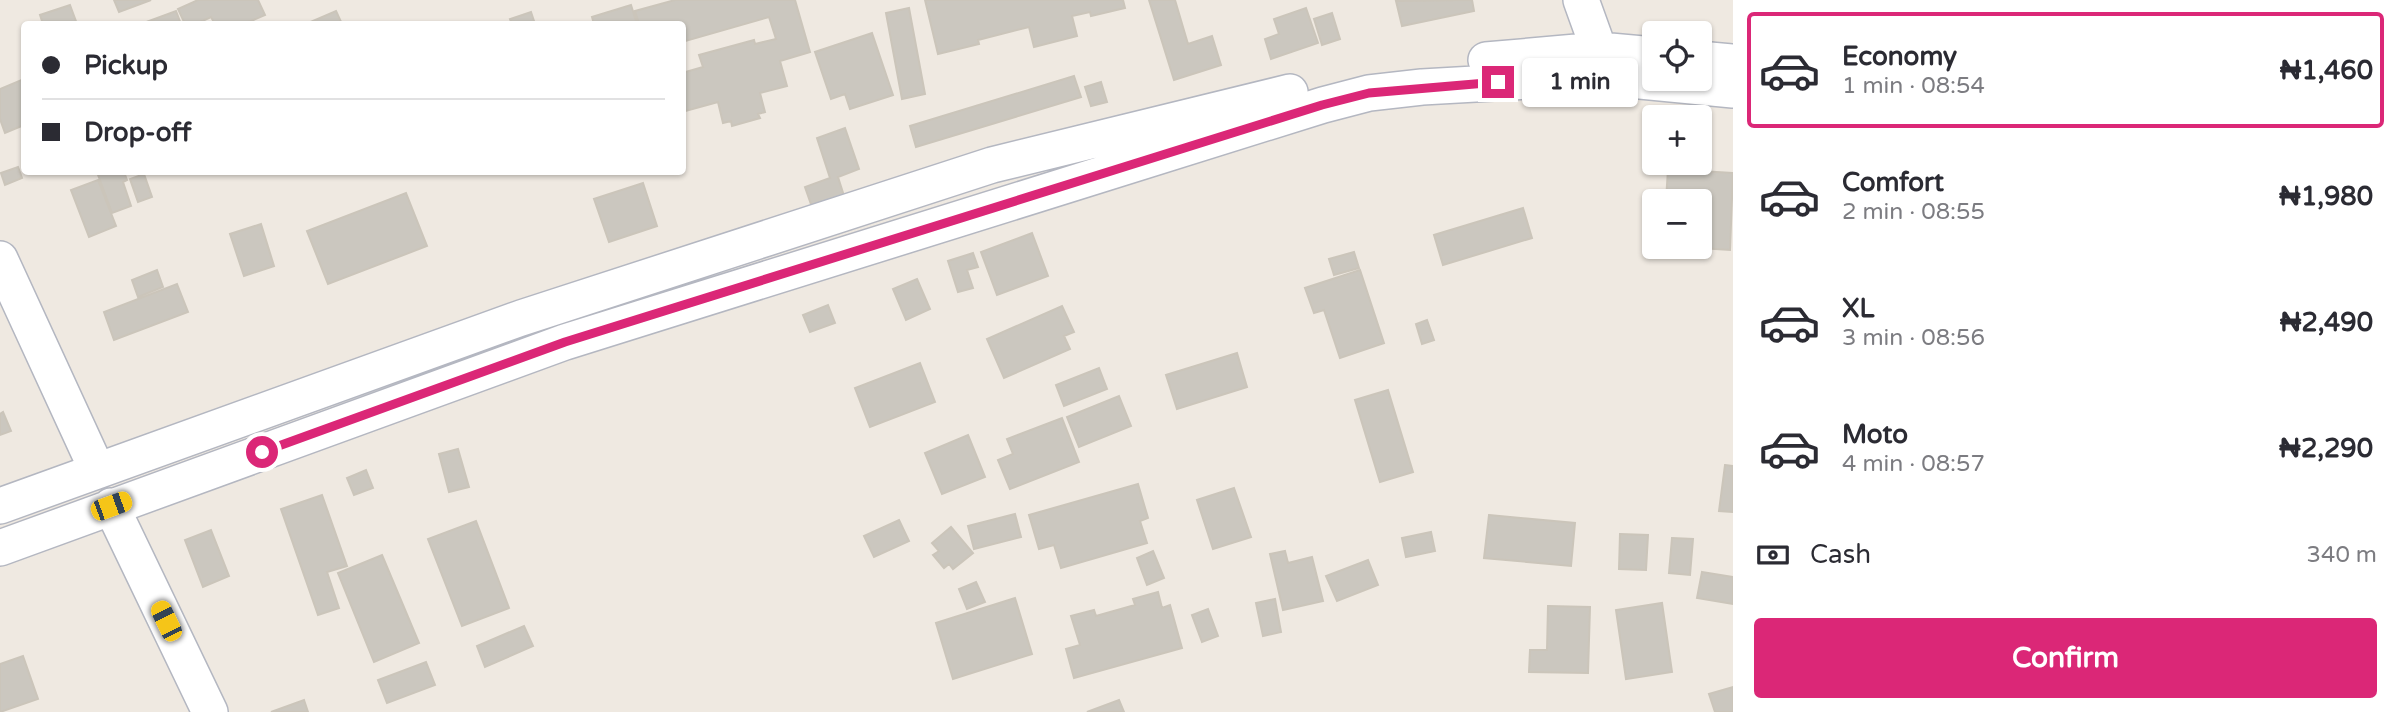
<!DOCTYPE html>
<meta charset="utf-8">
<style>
:root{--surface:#fff;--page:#f2f2f3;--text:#2b2b33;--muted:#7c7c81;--line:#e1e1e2;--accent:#db2777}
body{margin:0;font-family:"Varela Round",sans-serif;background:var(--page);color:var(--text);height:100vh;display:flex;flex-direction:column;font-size:26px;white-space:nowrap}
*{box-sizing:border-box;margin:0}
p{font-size:23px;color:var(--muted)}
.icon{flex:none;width:38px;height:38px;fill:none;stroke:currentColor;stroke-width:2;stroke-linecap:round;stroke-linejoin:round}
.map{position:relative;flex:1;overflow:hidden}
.side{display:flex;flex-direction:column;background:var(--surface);width:665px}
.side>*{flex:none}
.guide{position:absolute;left:21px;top:21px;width:665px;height:154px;border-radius:7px;box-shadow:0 2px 5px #0004;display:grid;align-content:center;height:154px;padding:0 21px;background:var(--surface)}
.fabs{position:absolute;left:1642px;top:21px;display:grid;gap:14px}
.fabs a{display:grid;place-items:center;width:70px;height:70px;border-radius:7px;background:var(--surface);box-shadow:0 2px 5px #0004;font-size:35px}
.end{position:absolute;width:32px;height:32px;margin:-16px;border:9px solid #db2777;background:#fff;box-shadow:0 0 0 4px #fff}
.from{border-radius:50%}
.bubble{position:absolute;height:49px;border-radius:7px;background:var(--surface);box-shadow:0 2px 5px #0004;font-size:23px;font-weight:700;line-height:49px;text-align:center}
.car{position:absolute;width:21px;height:42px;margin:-21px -10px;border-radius:9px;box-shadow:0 0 5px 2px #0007;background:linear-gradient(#f5c518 24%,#345 0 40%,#f5c518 0 76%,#345 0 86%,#f5c518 0)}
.guide b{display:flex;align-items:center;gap:24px;height:66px;font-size:26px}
.guide b+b{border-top:2px solid var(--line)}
.guide i{width:18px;height:18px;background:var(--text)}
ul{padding:12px 0 0;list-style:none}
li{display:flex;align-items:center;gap:21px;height:116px;margin:0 14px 10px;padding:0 7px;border:4px solid transparent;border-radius:7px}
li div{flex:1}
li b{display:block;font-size:26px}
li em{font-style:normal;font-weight:700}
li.current{border-color:var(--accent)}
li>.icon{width:63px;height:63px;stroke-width:1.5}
.pay{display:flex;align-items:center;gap:18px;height:77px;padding:0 21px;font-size:26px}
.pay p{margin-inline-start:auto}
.action{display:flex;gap:14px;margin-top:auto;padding:14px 21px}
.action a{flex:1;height:80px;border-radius:7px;background:var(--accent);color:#fff;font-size:28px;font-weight:700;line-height:80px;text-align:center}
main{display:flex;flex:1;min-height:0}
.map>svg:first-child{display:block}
.building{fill:#cbc7bf;stroke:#cbc5ba;stroke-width:2}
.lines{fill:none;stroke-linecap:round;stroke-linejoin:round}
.minor-casing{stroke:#b4b7c1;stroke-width:38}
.minor{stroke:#fff;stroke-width:35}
.route{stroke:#db2777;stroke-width:9}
</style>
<main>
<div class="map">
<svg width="1733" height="712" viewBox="0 0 1733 712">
<rect width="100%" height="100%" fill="#efe9e1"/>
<path class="building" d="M114,0H151L119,12Z
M198,0H258L265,15L244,24H215L211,17L196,24H185L178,9Z
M675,0H795L810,52L780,61L787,86L760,93L765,112L758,114L760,118L732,126L731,121L723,123L718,102L682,112V73L703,67L699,55L754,40L755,44L776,39L769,17L682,42V24H639L635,11Z
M925,0H1123L1125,8L1091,16L1090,12L1072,16L1077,36L1034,47L1029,27L978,40L979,44L938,54Z
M1149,0H1175L1188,44L1212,36L1221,65L1174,80Z
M1472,0L1474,11L1402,26L1396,1Z
M70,5L77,24H43L40,15Z
M631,5L637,24H594L592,17Z
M909,8L925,94L902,99L886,13Z
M1306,8L1318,43L1271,59L1265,39L1279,34L1274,19Z
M176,11L181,24H141Z
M336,11L342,24H306Z
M531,12L535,24H512L510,19Z
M1332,13L1340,39L1322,45L1314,19Z
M872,33L893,95L850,109L845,94L831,99L815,52Z
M1074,76L1081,97L916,147L910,126Z
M24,79V125L5,133L0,119V89Z
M1101,82L1107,102L1091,106L1085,87Z
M845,128L859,169L838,177L845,199L813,210L805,187L830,178L817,138Z
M18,167L22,178L5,185L1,173Z
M1668,169L1733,173L1730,250L1700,248L1703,204L1699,201H1666Z
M97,172H124L127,180L123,182L131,206L112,213Z
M144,174L152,197L138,202L130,179Z
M98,180L116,226L89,237L71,190Z
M643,183L657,226L609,242L594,199Z
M406,193L427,246L328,284L307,231Z
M1523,208L1532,238L1443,265L1434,235Z
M261,224L274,266L244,276L230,234Z
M1032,233L1048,276L997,295L981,252Z
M1354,252L1359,268L1334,275L1329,259Z
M973,253L978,267L967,270L973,288L958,292L948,261Z
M157,270L163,287L138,297L132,280Z
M1360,270L1384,343L1340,358L1324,310L1314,313L1305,288Z
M917,279L930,309L906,320L893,289Z
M177,284L188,312L114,340L104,312Z
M828,305L835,323L810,332L803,315Z
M1062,306L1074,332L1064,336L1070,349L1004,378L987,339Z
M1427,320L1434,340L1422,344L1416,324Z
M1237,353L1247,387L1177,409L1166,375Z
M920,363L935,402L870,427L855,388Z
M1099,368L1107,389L1064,406L1056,385Z
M1388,390L1413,472L1380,482L1355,400Z
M1119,396L1131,426L1079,447L1067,417Z
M3,412L11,431L0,435V414Z
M1062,418L1079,462L1010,489L998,460L1013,454L1007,439Z
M968,435L985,477L942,494L925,453Z
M458,449L469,487L449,492L439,454Z
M1725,465L1733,466V512L1719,511Z
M366,470L373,488L354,495L347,478Z
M1138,484L1148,518L1140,521L1147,543L1061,568L1054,545L1039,549L1029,515Z
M1234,488L1251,537L1213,549L1197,500Z
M322,495L347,566L327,572L339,608L318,615L281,509Z
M1015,514L1021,537L974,549L968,526Z
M1489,515L1575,523L1571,566L1484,558Z
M899,520L909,541L874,557L864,536Z
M476,521L509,608L462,626L428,539Z
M951,527L973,553L953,569L949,564L944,568L933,555L939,551L932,543Z
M211,530L229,576L203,587L185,540Z
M1431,532L1435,551L1406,557L1402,538Z
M1620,534L1648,535L1646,570L1619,569Z
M1672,538L1693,539L1690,575L1669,573Z
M1153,551L1164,578L1147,585L1137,558Z
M1285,551L1288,563L1312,557L1323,601L1283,610L1270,554Z
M382,555L419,643L374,662L338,573Z
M1368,560L1378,585L1337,601L1326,576Z
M1702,572L1733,577V604L1697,598Z
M976,582L985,602L967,609L959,589Z
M1158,592L1162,608L1170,605L1182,648L1074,678L1066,649L1080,645L1071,616L1094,610L1096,616L1135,605L1133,599Z
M1015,598L1032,654L953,679L936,623Z
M1275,599L1281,632L1263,636L1256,603Z
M1662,603L1672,672L1626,679L1616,610Z
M1548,606L1590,607L1588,673L1529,672L1530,650H1547Z
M1208,609L1218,636L1202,642L1192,615Z
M524,626L533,646L485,667L477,646Z
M23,656L38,699L0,712V664Z
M426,662L435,685L387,703L378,680Z
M1733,687V712H1715L1709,694Z
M304,700L308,712H271Z
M1119,700L1124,712H1087Z"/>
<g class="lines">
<defs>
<path id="minor" d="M1581,0L1599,50V73
M1699,59L1733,62
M1486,60L1599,50L1654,55
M0,259L97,470
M0,506L521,318L992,165L1290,92
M111,506L210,712
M0,548L565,342L1323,105L1369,93L1422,87L1599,77L1733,90"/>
</defs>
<use href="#minor" class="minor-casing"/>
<use href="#minor" class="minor"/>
</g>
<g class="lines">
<path class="route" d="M262,452L565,342L1322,105L1369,93L1498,82"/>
</g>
</svg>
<div class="fabs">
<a><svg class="icon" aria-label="locate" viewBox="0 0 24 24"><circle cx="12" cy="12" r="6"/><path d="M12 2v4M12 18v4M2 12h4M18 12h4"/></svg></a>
<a>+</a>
<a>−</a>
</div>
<i class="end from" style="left:262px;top:452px"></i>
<i class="end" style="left:1498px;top:82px"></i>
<div class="bubble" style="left:1522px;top:58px;width:116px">1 min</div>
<i class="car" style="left:111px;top:506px;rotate:70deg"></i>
<i class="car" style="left:166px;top:621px;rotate:334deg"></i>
<div class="guide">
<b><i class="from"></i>Pickup</b>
<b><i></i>Drop-off</b>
</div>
</div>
<section class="side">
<ul>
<li class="current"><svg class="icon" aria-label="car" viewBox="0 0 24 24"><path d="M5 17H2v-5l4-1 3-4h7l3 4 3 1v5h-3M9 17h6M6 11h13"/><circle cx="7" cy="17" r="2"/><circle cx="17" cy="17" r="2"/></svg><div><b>Economy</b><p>1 min · 08:54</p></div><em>₦1,460</em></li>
<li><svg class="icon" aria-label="car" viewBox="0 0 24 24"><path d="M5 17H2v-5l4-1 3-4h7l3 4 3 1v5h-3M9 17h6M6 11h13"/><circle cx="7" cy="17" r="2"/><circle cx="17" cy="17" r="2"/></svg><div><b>Comfort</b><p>2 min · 08:55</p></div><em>₦1,980</em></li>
<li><svg class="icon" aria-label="car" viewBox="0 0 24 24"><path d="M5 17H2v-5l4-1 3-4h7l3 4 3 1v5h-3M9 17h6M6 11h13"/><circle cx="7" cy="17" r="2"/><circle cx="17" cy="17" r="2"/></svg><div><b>XL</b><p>3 min · 08:56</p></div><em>₦2,490</em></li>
<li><svg class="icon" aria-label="car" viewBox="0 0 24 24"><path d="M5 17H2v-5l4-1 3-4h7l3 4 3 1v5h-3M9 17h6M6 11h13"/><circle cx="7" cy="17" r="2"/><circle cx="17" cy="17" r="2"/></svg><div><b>Moto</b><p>4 min · 08:57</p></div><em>₦2,290</em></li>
</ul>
<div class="pay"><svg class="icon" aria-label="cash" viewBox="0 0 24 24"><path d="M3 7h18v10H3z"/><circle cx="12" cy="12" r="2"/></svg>Cash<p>340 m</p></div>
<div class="action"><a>Confirm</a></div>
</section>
</main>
